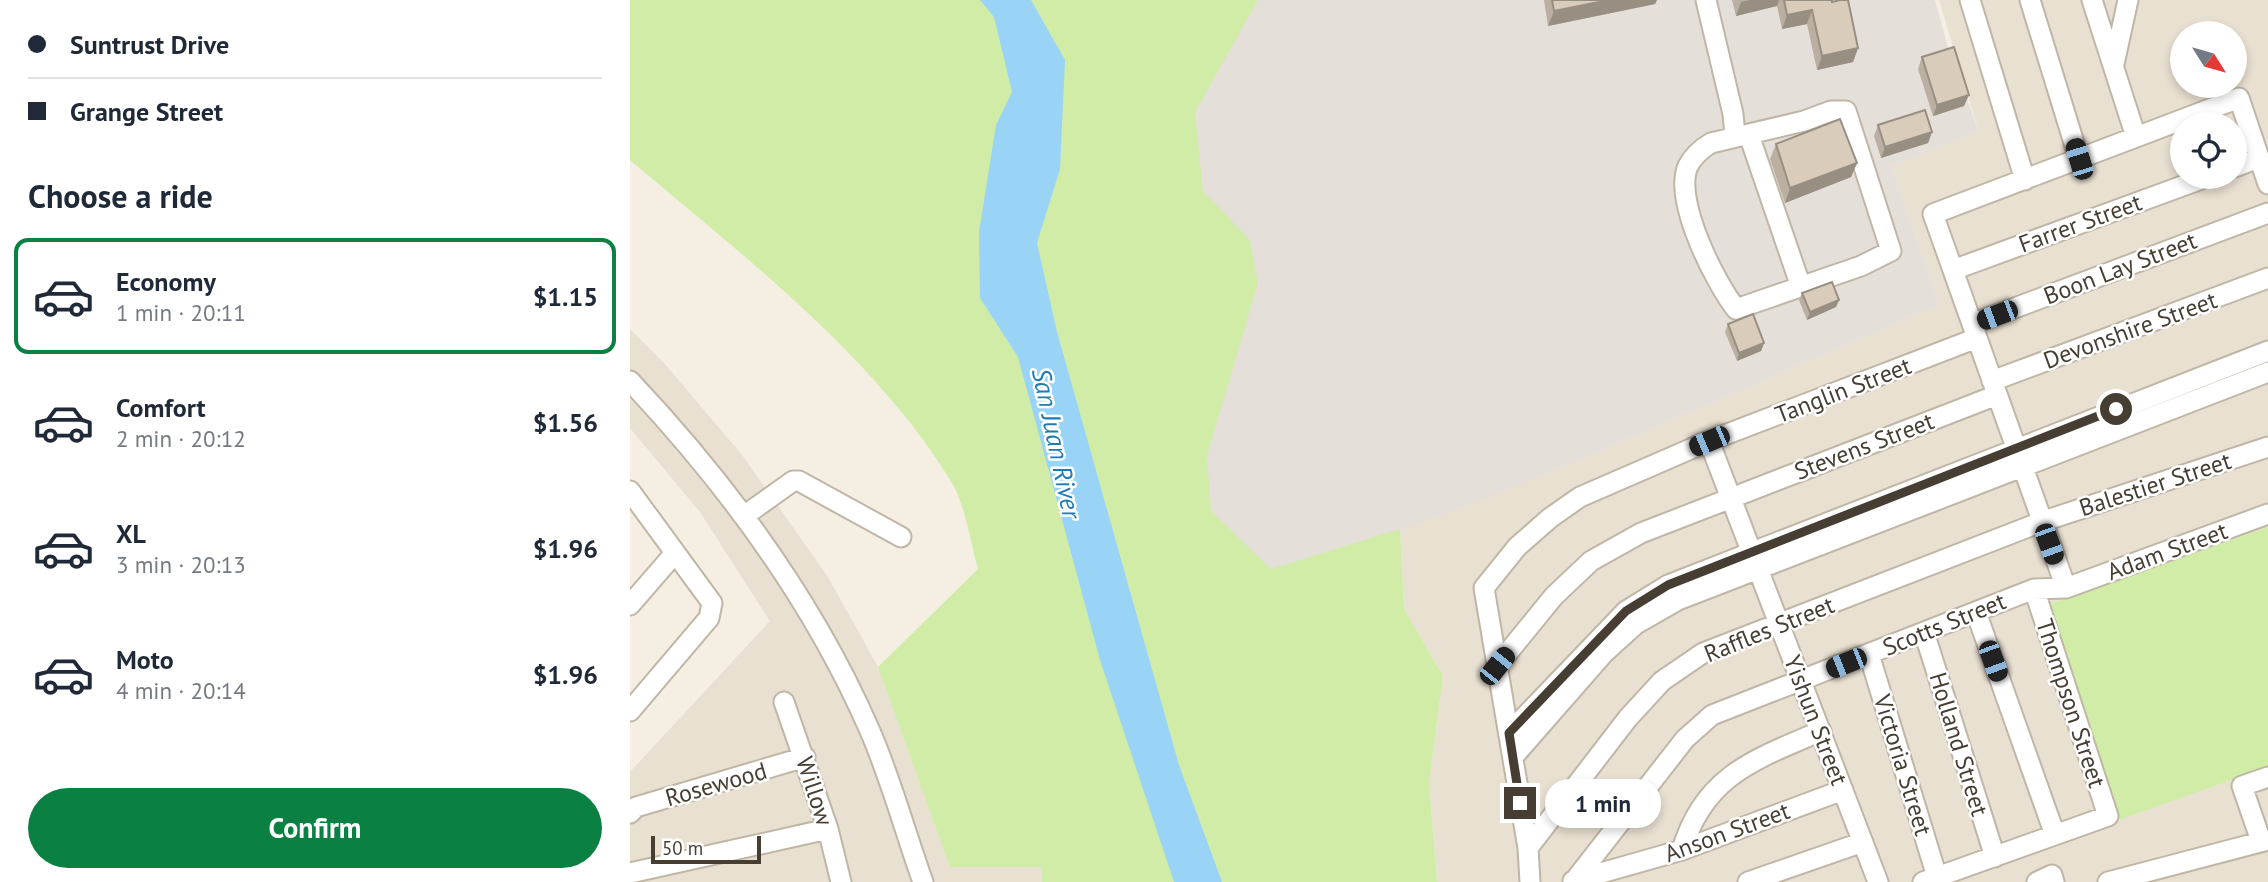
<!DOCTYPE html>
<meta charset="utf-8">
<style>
:root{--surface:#fff;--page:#f2f2f3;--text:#1f2937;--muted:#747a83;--line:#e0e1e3;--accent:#0b8043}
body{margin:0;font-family:"PT Sans",sans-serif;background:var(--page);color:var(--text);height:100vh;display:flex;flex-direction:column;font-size:26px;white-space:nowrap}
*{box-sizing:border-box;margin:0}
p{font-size:23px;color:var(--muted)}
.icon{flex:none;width:38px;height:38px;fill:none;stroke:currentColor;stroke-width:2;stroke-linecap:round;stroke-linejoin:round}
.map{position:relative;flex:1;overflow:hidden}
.details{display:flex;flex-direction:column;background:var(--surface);width:630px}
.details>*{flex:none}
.top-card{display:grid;align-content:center;height:154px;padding:0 28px;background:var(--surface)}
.needle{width:46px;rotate:127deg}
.controls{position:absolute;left:1540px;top:21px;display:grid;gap:14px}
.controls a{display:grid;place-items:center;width:77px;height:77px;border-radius:50%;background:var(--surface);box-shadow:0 4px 10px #0003;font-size:35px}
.scale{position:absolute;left:21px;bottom:18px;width:110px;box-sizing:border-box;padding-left:7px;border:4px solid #463e33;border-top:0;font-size:19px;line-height:24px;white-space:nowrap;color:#463e33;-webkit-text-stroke:5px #fff;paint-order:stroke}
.end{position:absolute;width:32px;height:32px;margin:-16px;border:9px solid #463e33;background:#fff;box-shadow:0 0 0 4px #fff}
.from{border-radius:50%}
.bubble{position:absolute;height:49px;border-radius:24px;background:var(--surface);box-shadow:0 4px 10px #0003;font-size:23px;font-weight:700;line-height:49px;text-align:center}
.car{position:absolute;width:21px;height:42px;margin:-21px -10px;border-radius:9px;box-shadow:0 0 5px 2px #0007;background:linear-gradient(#222 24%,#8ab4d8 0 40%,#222 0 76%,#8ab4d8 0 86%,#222 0)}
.top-card b{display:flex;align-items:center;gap:24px;height:66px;font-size:26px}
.top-card b+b{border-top:2px solid var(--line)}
.top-card i{width:18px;height:18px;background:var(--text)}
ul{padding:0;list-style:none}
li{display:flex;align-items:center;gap:21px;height:116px;margin:0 14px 10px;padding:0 14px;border:4px solid transparent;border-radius:14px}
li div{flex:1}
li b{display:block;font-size:26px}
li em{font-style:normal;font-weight:700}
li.current{border-color:var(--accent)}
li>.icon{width:63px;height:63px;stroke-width:1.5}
h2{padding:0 28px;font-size:32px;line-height:84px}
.button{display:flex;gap:14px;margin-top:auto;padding:14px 28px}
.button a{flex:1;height:80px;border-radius:42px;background:var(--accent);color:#fff;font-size:28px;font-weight:700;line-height:80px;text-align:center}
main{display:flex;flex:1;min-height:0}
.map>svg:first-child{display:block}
.residential{fill:#e8e0d1;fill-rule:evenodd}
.industrial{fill:#e5dfd9}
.green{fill:#d0eca7}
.water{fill:#99d4f7}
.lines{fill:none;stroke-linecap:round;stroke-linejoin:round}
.minor-casing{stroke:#c0b6a5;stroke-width:23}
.minor{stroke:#fff;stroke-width:19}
.wall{fill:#bbafa1}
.shaded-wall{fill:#988f83}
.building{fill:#d9ccbb;stroke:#988f83;stroke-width:2}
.route{stroke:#463e33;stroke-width:9}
.labels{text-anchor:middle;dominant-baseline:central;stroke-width:5;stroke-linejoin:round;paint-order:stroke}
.street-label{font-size:24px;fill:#463e33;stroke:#fff}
.water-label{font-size:26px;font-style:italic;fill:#217bb3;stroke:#fff}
</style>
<main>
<section class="details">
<div class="top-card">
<b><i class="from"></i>Suntrust Drive</b>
<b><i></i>Grange Street</b>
</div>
<h2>Choose a ride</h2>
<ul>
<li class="current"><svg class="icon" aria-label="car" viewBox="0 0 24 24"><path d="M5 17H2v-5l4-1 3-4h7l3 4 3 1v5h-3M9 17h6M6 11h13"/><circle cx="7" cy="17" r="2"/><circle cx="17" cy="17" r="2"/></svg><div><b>Economy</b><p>1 min · 20:11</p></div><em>$1.15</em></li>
<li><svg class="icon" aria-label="car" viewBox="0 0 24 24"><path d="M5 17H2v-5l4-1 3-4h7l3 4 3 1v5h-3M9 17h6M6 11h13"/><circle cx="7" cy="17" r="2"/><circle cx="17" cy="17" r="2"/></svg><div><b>Comfort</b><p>2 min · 20:12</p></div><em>$1.56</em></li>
<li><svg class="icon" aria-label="car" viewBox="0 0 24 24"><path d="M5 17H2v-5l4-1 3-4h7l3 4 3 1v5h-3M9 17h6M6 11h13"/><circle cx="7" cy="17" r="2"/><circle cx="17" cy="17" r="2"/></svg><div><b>XL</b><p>3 min · 20:13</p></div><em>$1.96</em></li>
<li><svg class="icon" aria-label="car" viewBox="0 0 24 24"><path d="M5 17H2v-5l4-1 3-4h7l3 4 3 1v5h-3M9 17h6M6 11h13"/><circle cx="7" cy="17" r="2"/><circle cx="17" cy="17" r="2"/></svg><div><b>Moto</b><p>4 min · 20:14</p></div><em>$1.96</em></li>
</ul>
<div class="button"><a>Confirm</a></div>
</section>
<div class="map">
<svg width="1638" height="882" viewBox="0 0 1638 882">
<rect width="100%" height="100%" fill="#f4eee3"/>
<path class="residential" d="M1309,0H1638V527L1420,604L1485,821L1638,767V882H807L799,783L813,676L774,609L770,529L925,471L1310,305L1261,167L1349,132ZM1552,33H1605V86H1552ZM1552,124H1605V177H1552Z
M0,329L34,363L112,455L198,577L248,667L320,866L411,867L412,882H0V772L140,621L70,512L0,428Z"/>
<path class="industrial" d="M0,0H1305L1317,44L1349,132L1261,167L1310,305L925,471L583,604Z"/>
<path class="green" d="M0,0H628L565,112L573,191L620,240L628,283L577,456L581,511L641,569L770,529L774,609L813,676L799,783L807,882H412L411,867H320L248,667L348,569C341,545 335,504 322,483C245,356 112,255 0,160Z
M1638,527V767L1486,821L1420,604Z"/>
<path class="water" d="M350,0H401L435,60L430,169L407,243L427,332L549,765L592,882H544L470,660L388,357L350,298L349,232L366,125L382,92L364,17Z"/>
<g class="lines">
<defs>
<path id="minor" d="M1076,0L1103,114L1105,136
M1340,0L1395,180
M1400,0L1449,159
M1462,0L1506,137
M1484,64L1498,0
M1201,111H1216L1261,251L1231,266L1106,309C1085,282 1043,200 1058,166C1063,156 1071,149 1081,143L1174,121Z
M1119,135L1170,284
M1605,167L1628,158
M1323,270L1577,177
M1342,324L1638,213
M0,381C97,484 183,600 240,731C261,779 275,832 293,882
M1362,381L1638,278
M1079,441L1248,882
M0,491L82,603L79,618L0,711
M114,516L163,481H169L271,537
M1436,588L1303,214L1609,98L1638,184
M0,605L45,553
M1346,612L1425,835
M1294,632L1365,857
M1239,654L1307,877
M867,666L924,596L961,561L1011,533L1367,395
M154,702L198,829L211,882
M879,733L996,611L1038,585L1638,351
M883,757L974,653L1006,624L1048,600L1638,372
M0,813L6,807L175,757
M1631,841L1612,786L1638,777
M898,848L998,718L1032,681L1073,653L1411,522L1638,447
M1052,850C1074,775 1126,759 1191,731
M0,873L198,829
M945,880L1055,739L1082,715L1404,589L1436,588L1638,514
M943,881L1052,850L1213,790
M900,882L898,848L854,588L887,547L920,518L950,497L1079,441L1347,338
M1118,882L1233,842
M1293,882L1478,816L1404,589
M1407,882L1422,875L1424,882
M1478,882L1638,840"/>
</defs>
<use href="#minor" class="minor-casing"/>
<use href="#minor" class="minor"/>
</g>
<path class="wall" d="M914,0H1027L1025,4L918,26Z
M1102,0H1202L1228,48L1223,62L1187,70L1177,24L1152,29L1147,6L1106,16Z
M1292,57L1334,106L1303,116L1288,69Z
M1248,125L1302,132L1298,143L1251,158L1244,136Z
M1146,144L1227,163L1221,177L1155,203L1140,159Z
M1172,293L1209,300L1206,307L1177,320L1169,300Z
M1098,324L1134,343L1131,351L1107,361L1095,332Z"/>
<path class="shaded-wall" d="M979,0H1027L1025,4L918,26L924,11Z
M1120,0H1149L1147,6L1106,16L1111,2Z
M1182,10L1177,24L1152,29L1157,15Z
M1228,48L1223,62L1187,70L1192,56Z
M1339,95L1334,106L1303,116L1307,105Z
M1302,132L1298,143L1251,158L1255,147Z
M1227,163L1221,177L1155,203L1160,188Z
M1209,300L1206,307L1177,320L1180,312Z
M1134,343L1131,351L1107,361L1109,353Z"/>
<path class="building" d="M922,0H979L924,11Z
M1154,0H1202V2L1210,0H1218L1228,48L1192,56L1182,10L1157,15Z
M1324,47L1339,95L1307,105L1292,57Z
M1295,110L1302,132L1255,147L1248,125Z
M1210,119L1227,163L1160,188L1146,144Z
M1202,282L1209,300L1180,312L1172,293Z
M1123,314L1134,343L1109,353L1098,324Z"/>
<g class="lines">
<path class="route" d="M890,803L879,733L996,611L1038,585L1486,409"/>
</g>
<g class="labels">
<g class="street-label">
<text transform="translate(1450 223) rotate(-20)">Farrer Street</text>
<text transform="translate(1490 268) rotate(-21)">Boon Lay Street</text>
<text transform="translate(1500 330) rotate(-20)">Devonshire Street</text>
<text transform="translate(1213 390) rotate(-21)">Tanglin Street</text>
<text transform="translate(1234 446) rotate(-21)">Stevens Street</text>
<text transform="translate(1525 484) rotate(-18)">Balestier Street</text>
<text transform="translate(1537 551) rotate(-20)">Adam Street</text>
<text transform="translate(1314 624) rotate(-22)">Scotts Street</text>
<text transform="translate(1139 629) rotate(-22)">Raffles Street</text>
<text transform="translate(1441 703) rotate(72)">Thompson Street</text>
<text transform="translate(1186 720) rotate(69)">Yishun Street</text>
<text transform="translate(1329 744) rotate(73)">Holland Street</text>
<text transform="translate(1273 765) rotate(73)">Victoria Street</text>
<text transform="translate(86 784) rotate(-16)">Rosewood</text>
<text transform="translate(185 791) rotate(72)">Willow</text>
<text transform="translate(1097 832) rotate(-20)">Anson Street</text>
</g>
<g class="water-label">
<text transform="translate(427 443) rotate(78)">San Juan River</text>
</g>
</g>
</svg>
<div class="controls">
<a><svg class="needle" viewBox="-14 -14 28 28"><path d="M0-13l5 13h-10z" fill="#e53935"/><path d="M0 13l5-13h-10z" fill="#747a83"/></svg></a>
<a><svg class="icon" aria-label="locate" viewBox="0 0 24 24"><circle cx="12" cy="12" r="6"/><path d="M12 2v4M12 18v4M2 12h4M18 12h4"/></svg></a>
</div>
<div class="scale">50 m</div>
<i class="end from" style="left:1486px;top:409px"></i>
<i class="end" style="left:890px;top:803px"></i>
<div class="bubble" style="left:915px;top:779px;width:116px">1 min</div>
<i class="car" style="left:1449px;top:159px;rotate:343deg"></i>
<i class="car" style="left:1367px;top:315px;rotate:249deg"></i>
<i class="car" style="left:1079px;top:441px;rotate:247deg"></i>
<i class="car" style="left:1419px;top:544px;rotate:160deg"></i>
<i class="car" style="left:1363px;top:661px;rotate:160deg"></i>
<i class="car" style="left:1216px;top:663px;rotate:248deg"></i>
<i class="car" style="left:867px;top:666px;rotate:39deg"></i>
</div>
</main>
